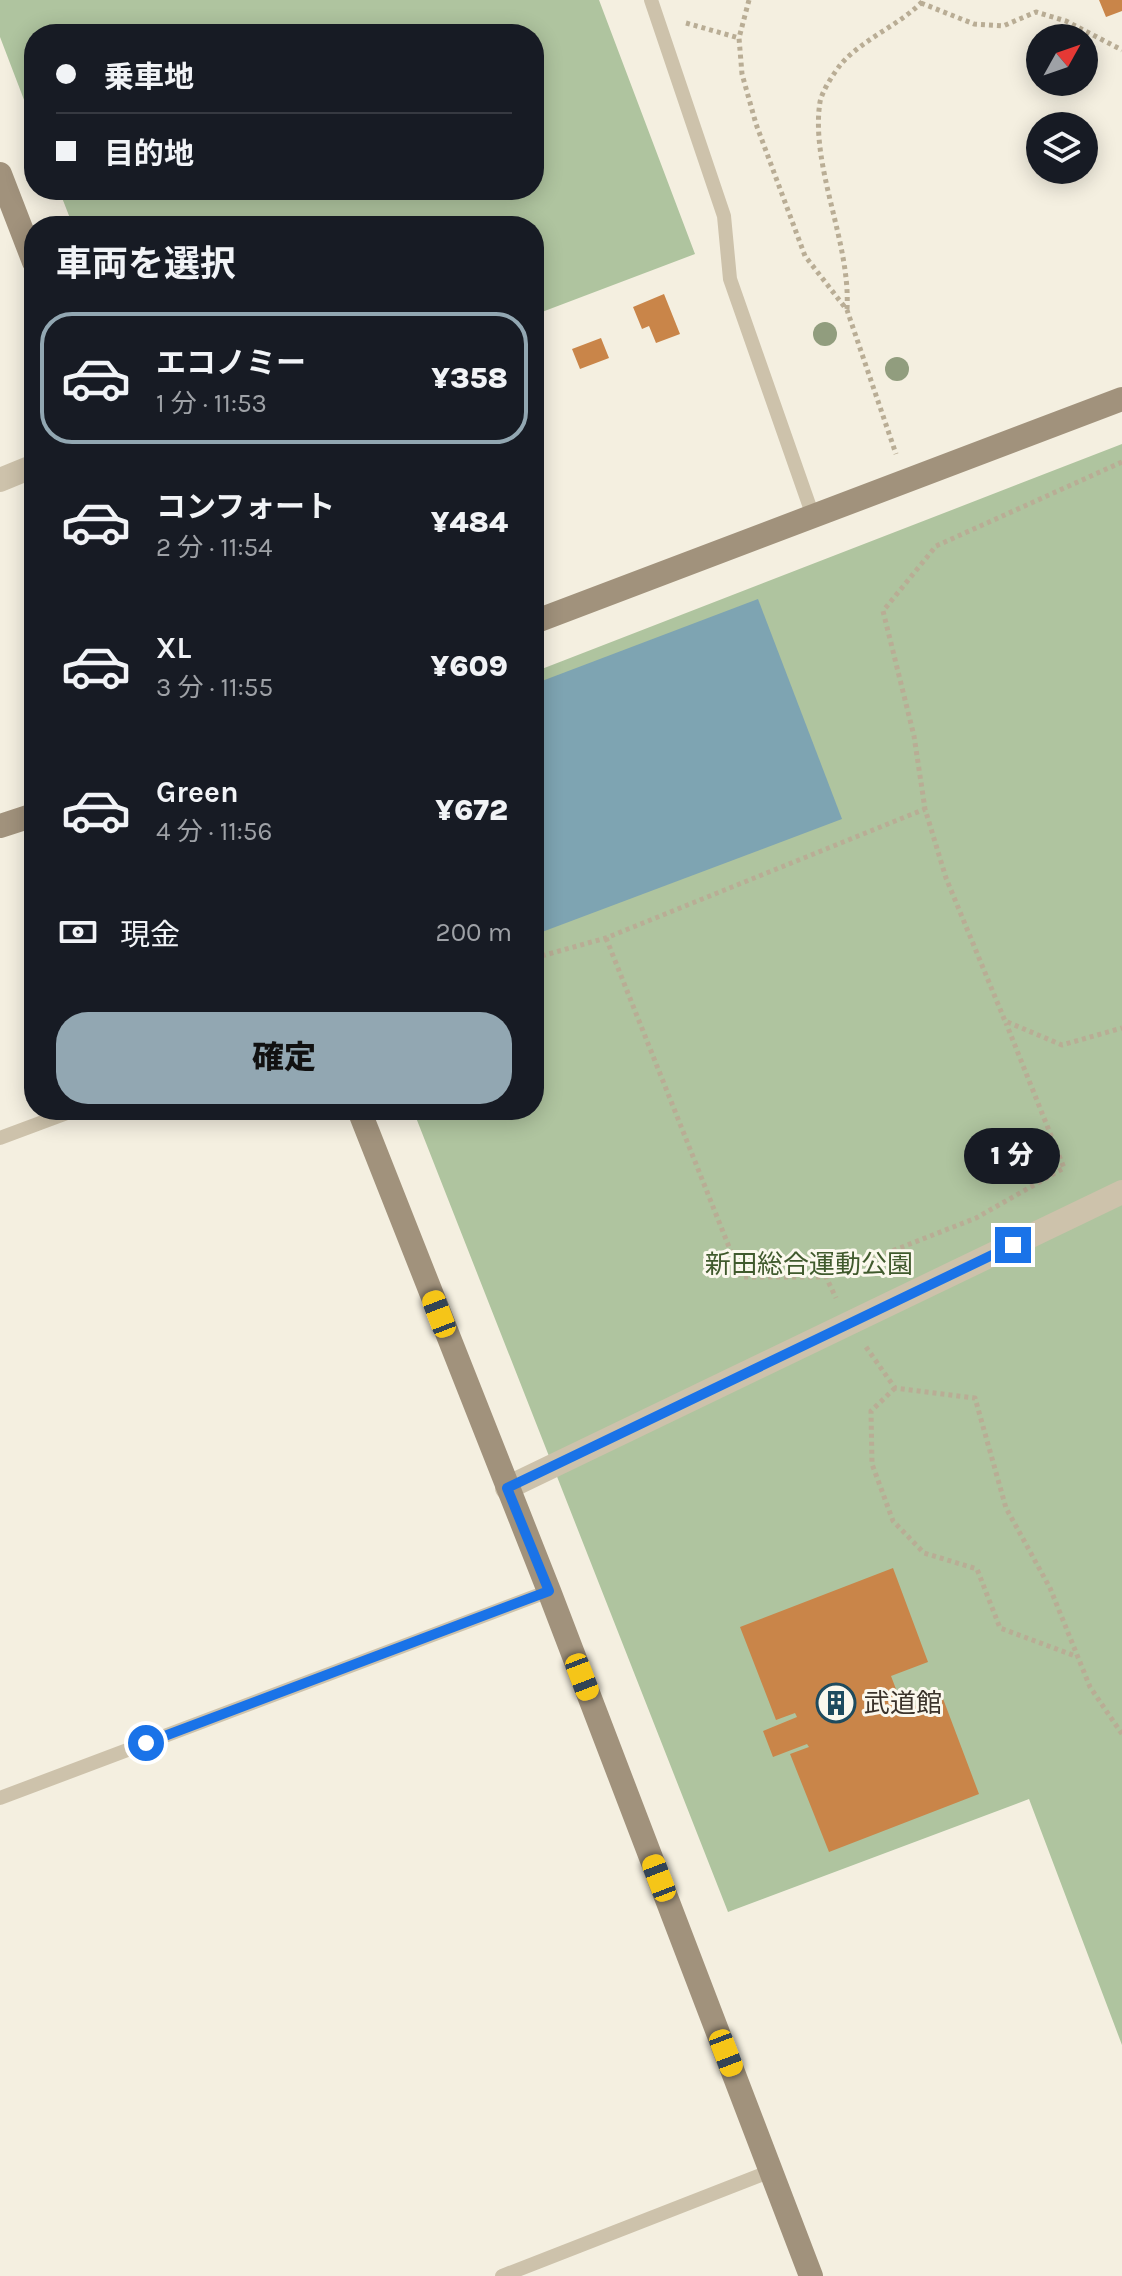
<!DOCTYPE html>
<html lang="ja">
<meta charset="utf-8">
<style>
:root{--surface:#171b24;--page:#20242c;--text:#f1f3f6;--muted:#9ea1a6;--line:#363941;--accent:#92a7b2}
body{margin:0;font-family:Karla,"Noto Sans JP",sans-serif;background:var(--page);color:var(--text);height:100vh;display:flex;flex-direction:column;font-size:30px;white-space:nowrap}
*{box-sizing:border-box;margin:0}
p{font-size:26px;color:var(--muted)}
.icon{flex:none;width:44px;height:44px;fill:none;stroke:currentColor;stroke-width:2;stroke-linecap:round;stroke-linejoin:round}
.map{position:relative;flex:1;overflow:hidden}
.drawer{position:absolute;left:24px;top:216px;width:520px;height:904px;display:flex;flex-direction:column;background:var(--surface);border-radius:32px;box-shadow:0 4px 20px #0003}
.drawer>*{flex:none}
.guide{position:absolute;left:24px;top:24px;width:520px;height:176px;border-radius:32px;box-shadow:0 4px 20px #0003;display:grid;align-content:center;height:176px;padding:0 32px;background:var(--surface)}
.needle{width:52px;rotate:50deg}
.fabs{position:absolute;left:1026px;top:24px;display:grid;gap:16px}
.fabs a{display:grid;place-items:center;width:72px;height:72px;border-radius:50%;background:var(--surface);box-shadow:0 4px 20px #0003;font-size:40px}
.end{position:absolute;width:36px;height:36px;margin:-18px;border:10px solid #1a73e8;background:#fff;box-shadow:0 0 0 4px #fff}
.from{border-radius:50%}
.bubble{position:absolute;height:56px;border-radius:28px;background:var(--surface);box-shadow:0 4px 20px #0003;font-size:26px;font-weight:800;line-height:56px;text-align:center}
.car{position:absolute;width:24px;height:48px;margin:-24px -12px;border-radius:10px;box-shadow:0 0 6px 2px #0007;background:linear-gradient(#f5c518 24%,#345 0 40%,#f5c518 0 76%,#345 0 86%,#f5c518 0)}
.guide b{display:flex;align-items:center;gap:28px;height:76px;font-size:30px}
.guide b+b{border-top:2px solid var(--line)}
.guide i{width:20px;height:20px;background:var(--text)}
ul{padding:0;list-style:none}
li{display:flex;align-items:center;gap:24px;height:132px;margin:0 16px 12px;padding:0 16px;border:4px solid transparent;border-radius:32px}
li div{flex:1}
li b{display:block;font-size:30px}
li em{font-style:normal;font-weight:800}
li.on{border-color:var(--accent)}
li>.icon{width:72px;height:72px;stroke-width:1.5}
h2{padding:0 32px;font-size:36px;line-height:96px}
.pay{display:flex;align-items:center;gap:20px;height:88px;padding:0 32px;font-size:30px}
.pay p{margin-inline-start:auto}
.action{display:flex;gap:16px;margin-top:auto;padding:16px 32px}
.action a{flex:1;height:92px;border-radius:32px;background:var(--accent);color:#111;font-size:32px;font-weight:800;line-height:92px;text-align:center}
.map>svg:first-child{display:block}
.green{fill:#afc49f}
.water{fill:#7ea4b2}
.building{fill:#c98549}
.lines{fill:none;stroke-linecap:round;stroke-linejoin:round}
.path{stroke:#b9ad95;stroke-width:5;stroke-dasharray:4 4;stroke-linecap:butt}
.lane{stroke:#cdc2ab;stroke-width:14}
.street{stroke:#cdc2ab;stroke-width:24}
.secondary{stroke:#a1927c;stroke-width:24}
.tree{fill:#919d7e}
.route{stroke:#1a73e8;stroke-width:10}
.labels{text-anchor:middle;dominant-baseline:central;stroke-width:6;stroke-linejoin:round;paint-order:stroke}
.park-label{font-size:26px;fill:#405a2d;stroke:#fbf8ed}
.poi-label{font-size:26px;fill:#3b332b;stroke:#fbf8ed;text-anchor:start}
</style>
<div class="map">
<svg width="1122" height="2276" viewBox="0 0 1122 2276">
<rect width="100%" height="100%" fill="#f4efe0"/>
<path class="green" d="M0,0H599L695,254L534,315V226H73L59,190H534V34H34V126L0,37Z
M1122,444V2045L1029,1799L728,1912L413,1110H534V672Z"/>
<path class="water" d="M758,599L842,819L534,935V684Z"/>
<path class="building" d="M1099,0H1122V11L1106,17Z
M664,294L680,334L656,343L649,326L642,329L633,307Z
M601,338L609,358L580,369L572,349Z
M893,1568L928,1662L891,1676L904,1710L942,1696L979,1794L829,1852L790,1754L809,1747L807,1744L773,1757L763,1731L797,1717L795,1713L776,1720L740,1627Z"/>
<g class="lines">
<path class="path" d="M749,0L739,38L742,74L756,124L805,256L847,310L896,454
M921,3L974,24L1003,26L1036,12L1066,21L1122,50
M686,23L739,38
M847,309C851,243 810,166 820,102C822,91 834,73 841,64C864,38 900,25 924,0
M1122,462L936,546L883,611L914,736L925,809L946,878L1005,1021L1062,1045L1122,1028
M606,938L741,1277H826L836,1298
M534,958L606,938L925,809
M826,1277L976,1218L1064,1168L1006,1023
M866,1347L895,1388L975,1398L1006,1508L1050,1588L1090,1687L1122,1734
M895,1388L871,1411L872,1464L893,1521L924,1553L977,1569L1000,1628L1078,1657"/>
<path class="lane" d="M651,0L724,216L730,279L813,516
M0,1138L75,1110
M0,1798L549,1591
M502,2276L771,2171"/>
<path class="street" d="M0,480L34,466
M507,1488L1122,1192"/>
<path class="secondary" d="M0,174L34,262
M534,622L1122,399
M0,826L34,815
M359,1110L549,1591L811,2276"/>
</g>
<g class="tree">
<circle cx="825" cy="334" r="12"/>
<circle cx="897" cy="369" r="12"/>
</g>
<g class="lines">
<path class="route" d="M146,1743L549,1591L507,1488L1013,1245"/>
</g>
<defs>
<symbol id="building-ring" viewBox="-11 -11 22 22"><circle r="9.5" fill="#fbf8ed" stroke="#1e4b5e" stroke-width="1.5"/><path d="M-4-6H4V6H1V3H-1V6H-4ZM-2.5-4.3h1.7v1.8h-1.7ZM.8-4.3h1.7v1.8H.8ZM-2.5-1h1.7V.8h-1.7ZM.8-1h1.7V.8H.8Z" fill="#1e4b5e"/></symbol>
</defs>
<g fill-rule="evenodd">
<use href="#building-ring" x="814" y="1681" width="44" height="44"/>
</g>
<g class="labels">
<g class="park-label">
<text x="809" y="1264">新田総合運動公園</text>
</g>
<g class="poi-label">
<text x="864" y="1703">武道館</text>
</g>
</g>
</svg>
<div class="fabs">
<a><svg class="needle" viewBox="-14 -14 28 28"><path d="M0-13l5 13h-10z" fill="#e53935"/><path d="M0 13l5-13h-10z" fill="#9ea1a6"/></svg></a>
<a><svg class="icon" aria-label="layers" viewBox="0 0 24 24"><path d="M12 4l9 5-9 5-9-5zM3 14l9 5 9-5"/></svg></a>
</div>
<i class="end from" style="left:146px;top:1743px"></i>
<i class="end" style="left:1013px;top:1245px"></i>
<div class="bubble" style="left:964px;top:1128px;width:96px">1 分</div>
<i class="car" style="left:439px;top:1314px;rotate:339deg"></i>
<i class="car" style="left:582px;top:1677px;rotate:159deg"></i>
<i class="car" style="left:659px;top:1878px;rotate:339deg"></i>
<i class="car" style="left:726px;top:2053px;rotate:159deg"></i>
<div class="guide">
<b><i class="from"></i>乗車地</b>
<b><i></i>目的地</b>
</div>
<section class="drawer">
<h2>車両を選択</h2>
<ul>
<li class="on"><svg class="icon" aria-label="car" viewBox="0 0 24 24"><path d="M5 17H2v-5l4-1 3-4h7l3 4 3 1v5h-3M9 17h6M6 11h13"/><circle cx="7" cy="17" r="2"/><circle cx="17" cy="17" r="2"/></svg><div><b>エコノミー</b><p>1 分 · 11:53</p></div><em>¥358</em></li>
<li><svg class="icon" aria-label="car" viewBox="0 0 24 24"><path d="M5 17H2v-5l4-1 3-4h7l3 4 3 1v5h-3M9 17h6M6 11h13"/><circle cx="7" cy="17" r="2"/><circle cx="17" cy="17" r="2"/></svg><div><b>コンフォート</b><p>2 分 · 11:54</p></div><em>¥484</em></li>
<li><svg class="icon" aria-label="car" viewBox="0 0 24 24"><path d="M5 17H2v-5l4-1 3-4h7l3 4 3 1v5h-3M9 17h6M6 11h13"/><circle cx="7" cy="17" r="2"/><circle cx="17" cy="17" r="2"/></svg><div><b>XL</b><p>3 分 · 11:55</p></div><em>¥609</em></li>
<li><svg class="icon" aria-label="car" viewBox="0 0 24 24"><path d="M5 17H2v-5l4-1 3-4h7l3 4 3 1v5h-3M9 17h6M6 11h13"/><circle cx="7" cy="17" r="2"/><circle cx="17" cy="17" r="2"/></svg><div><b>Green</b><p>4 分 · 11:56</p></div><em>¥672</em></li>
</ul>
<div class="pay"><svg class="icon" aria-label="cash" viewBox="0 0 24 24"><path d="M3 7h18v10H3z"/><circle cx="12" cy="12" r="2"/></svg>現金<p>200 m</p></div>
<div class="action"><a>確定</a></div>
</section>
</div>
